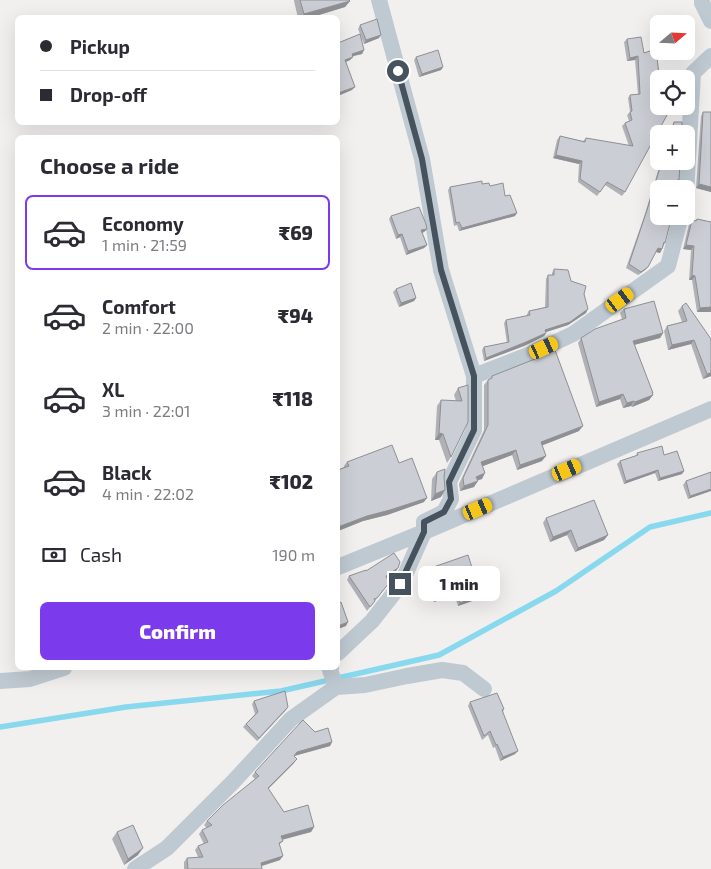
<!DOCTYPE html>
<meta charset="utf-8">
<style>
:root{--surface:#fff;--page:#f2f2f3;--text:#2b2b33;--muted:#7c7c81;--line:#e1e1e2;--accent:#7c3aed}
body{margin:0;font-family:"Exo 2",sans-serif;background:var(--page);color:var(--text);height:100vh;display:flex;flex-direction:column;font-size:19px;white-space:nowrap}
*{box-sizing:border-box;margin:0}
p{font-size:16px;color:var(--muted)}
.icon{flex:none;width:28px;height:28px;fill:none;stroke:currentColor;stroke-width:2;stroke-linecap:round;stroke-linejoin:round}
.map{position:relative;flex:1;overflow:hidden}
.sheet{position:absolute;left:15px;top:135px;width:325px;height:535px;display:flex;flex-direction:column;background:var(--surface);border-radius:8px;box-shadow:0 5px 20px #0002}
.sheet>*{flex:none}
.guide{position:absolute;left:15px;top:15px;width:325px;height:110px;border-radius:8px;box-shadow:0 5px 20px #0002;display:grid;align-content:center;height:110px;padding:0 25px;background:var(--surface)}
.needle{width:32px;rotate:71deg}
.buttons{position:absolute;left:650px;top:15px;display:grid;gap:10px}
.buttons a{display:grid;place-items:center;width:45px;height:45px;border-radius:8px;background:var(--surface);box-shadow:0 5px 20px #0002;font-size:25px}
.end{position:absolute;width:22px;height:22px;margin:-11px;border:6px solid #46525d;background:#fff;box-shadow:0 0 0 2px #fff}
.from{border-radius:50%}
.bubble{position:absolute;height:35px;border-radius:8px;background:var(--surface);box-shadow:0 5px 20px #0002;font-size:16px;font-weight:800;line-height:35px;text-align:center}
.car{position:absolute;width:15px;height:30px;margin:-15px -8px;border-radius:6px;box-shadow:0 0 4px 1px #0007;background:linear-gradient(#f5c518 24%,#345 0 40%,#f5c518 0 76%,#345 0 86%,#f5c518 0)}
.guide b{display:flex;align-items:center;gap:18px;height:48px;font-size:19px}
.guide b+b{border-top:1px solid var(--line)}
.guide i{width:12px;height:12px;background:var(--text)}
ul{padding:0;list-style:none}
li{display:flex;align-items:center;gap:15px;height:75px;margin:0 10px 8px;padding:0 15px;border:2px solid transparent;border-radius:8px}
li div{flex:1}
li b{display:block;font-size:19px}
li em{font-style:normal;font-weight:800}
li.selected{border-color:var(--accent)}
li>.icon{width:45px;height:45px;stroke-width:1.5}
h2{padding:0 25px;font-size:22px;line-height:60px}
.pay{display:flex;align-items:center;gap:12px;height:55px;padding:0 25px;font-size:19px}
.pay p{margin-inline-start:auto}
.button{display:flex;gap:10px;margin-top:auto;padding:10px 25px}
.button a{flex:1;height:58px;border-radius:8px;background:var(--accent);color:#fff;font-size:20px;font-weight:800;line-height:58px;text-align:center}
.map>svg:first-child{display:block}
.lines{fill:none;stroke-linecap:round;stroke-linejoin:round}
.stream{stroke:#88d8ee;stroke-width:5.5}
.street{stroke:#bfc9d1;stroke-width:16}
.wall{fill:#afb1b6}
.shaded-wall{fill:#8e9094}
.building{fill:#cbced4;stroke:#8e9094}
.route{stroke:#46525d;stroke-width:6}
</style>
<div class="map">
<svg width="711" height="869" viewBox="0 0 711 869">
<rect width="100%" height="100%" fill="#f2efef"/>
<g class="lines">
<path class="stream" d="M0,727L126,707L281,691L439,655L556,591L650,527L711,513"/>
<path class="street" d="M702,0V3L711,21
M686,194L693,73L711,56
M474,376L528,355L573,334L668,266L681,216
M338,567L424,532L711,409
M338,653L372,621L401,584L424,532V522L444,512L451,499L449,482L474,430V376L441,270L422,159L379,0
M331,668L330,670L336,687
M0,681L30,679L64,668
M135,869L167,848L233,782L291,719L336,687L365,685L407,676L442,670L463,673L484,689"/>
</g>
<path class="wall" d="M294,0H349L350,1L345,7L309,18H298L294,1Z
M360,25L379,38L364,44L360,34L364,50L362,54L353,56L350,60L346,62L352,90L338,43L360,34L358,29Z
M627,39L644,53L658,76L625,192L622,196L605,185L597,196L578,182L579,164L553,158L557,140L560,136L583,141L586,138L629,146L622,126L625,123L629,121L627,115L630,112L628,98L630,95L638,94L635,60L627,61L624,42Z
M416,57L443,67L441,70L419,77L414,60Z
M703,112L711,192L696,188L701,116Z
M674,122L682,134H670L672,126Z
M661,161H680L677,184L659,189L665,243L660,253L656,252L645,270L638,275L626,268L645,214Z
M482,184L490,186L505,196L515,216L459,231L457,225L454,226L448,190L450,187Z
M391,216L427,229L424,232L422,233L427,245L424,248L406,255L400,237L396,239L389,219Z
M697,219L711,222V312H697L692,280H689L691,250L683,249L689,224L692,220L695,221Z
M554,269L571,281L584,294L586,313L568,325L546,332V333L544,336L524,346L484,361L482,350L484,347L507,343L504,323L506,320L527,316V314L529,311L545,307L546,279L548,275H552V273Z
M396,289L416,298L414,301L399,307L393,292Z
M682,306L711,339V376L703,379L691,344L668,350L664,331L667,326L682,322L678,311Z
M624,309L663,333L660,338L634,345L653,393L652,394L653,395L649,400L632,407L631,406L623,408L620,399L596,407L578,343L581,338L622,319L620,313Z
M492,376L579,431L543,445L542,461L517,470L512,455L483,466L482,479L477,480L474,487L460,491L459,484L484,430V385L488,380L490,379Z
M468,385L451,457L447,463L439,440H435L437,406L441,400L456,401L454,395L458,388Z
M637,453L664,455L684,471L682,474L658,481L655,473L624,484L617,464L620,461L636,456Z
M347,462L399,463L424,502L387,515L363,521L338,531V470L344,467V466Z
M437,472L444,477L441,497L431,501L432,479Z
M711,472L688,499L683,485L686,481Z
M546,518L608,535L604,540L575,552L567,535L550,542L543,523Z
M398,568L396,571L387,577L389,583L367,611L347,580L349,576Z
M425,570L474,583L472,584L477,596L475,600L458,606L454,594L434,602L422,573Z
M254,701L288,707L257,741L243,727L255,714L252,704Z
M470,702L504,709L503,712L515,754L500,761L495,747L493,748L488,735L482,740L468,706Z
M315,732L332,742L330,746L294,756V763L268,789L284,812L314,827L311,832L282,839L283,841L279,845L280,860L262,866V869H184V862L187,858L198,857L195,850L198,846L204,844L199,834L202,830L207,828L204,825L207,821L255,779L252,776L255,772Z
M117,832L138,855L124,865L112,839Z"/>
<path class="shaded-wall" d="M350,1L345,7L309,18H301L304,14Z
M381,35L379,38L364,44L366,40Z
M364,50L362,54L349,57L352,54Z
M638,56L635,60L627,61L630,58Z
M353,57L350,60L343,63L345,60Z
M443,67L441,70L419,77L422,74Z
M355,87L352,90L338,96V93Z
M556,155L582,161L579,164L553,158Z
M699,184L711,187V192L696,188Z
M517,213L515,216L459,231L462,228Z
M427,229L424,232L419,234L421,230Z
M402,234L400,237L396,239L398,235Z
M427,245L424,248L406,255L408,251Z
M686,245L694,246L691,250L683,249Z
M658,248L662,249L660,253L656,252Z
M648,267L645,270L638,275L641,272Z
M692,275L695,276L692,280H689Z
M416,298L414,301L399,307L401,303Z
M711,307V312H697L700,308Z
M588,309L586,313L568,325L543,333L545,330Z
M546,333L544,336L524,346L484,361L486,358Z
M663,333L660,338L630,346L633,341Z
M694,340L691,344L668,350L672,345Z
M711,373V376L703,379L707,374Z
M653,393L650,396L653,395L649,400L632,407L635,402Z
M623,394L620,399L596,407L599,402Z
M634,401L631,406L623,408L627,403Z
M583,426L579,431L538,447L541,442Z
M439,433L443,434L439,440H435Z
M516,450L512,455L478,468L481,462Z
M546,456L542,461L517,470L520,465Z
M658,470L655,473L624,484L626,481Z
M684,471L682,474L658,481L660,478Z
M485,473L482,479L472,482L476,477Z
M478,481L474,487L460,491L464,486Z
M711,489V491L688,499L690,496Z
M445,490L441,497L431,501L435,494Z
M427,498L424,502L387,515L363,521L338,531V527L367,516Z
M571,530L567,535L550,542L553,537Z
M608,535L604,540L575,552L578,548Z
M398,568L396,571L384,579L386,576Z
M456,590L454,594L434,602L436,598Z
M477,596L475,600L458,606L460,603Z
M348,622L346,626L338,629V626Z
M288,707L286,710L257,741L259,738Z
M332,742L330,746L294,756L297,752Z
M518,751L515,754L500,761L503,757Z
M297,759L294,763L265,792L268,788Z
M314,827L311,832L278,841L281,836Z
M143,848L138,855L124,865L128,859Z
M283,856L280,860L258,867L261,863Z"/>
<path class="building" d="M300,0H349L350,1L304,14Z
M377,19L381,35L366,40L360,25Z
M360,34L364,50L352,54L353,57L345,60L355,87L338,93V43Z
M641,37L644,53L656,49L659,74H658L659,81V106H662L663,108L672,106L625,192L607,182L600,192L580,179L582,161L556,155L560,136L585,142L586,138L633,146L625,123L632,120L630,112L632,111L630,95L640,94L638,56L630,58L627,39Z
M438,50L443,67L422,74L416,57Z
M703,112H711V187L699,184Z
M674,122H682V134H671Z
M662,161H680L679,180H677L674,189H659V216H672L665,243L664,242L662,249L658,248L648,267L641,272L629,264L647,210Z
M482,181V184L489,183L490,186L503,183L505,196L510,195L517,213L462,228L459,222L456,223L450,187Z
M419,207L426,224L427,229L421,230L427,245L408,251L402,234L398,235L391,216Z
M697,219L711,222V307L700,308L695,276L692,275L694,246L686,245L692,220L696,221Z
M554,269L568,270L571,281L586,286L584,294L588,309L570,322L545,330L546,333L526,342L486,358L484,347L509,342L506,320L530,315L529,311L548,307V275H554Z
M411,283L416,298L401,303L396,289Z
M654,301L663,333L633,341L653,393H652L653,395L635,402L634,401L627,403L623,394L599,402L581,338L595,329L626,318L624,309Z
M686,303L711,339V373L707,374L694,340L672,345L667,326L687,321L682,306Z
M555,350L583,426L541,442L546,456L520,465L516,450L481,462L485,473L476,477L478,481L464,486L463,478L488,425V380L492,378V376L535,359Z
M468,385V422L451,457L443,434L439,433L441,400L462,401L458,388Z
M392,445L399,463L412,458L427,498L390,510L367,516L338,527V470L349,466L347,462Z
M662,446L664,455L677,451L684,471L660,478L658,470L626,481L620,461L638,455L637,453Z
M445,469L444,477L445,490L435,494L437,472Z
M711,472V489L690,496L686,481Z
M594,500L608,535L578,548L571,530L553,537L546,518Z
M394,553L400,562L398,568L386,576L389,583L377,598L374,599L375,601L370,607L349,576L366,570V571Z
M468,555L476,580L471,581L477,596L460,603L456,590L436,598L425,570Z
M341,602L348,622L338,626V604Z
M285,691L288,707L259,738L246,724L258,712L254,701Z
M497,693L504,709L502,710L518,751L503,757L497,744L496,745L490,731L484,736L470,702Z
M303,720L315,732L328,728L332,742L297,752L294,756L297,759L268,788L284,812L308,805L314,827L281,836L283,841L279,843L283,856L261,863L262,869H188L187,858L203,857L198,846L208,842L202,830L212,825L207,821L223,805L259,776L255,772L301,722Z
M133,825L143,848L128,859L117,832Z"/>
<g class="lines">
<path class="route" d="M398,71L422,159L441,270L474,376V430L449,482L451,499L444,512L424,522V532L400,584"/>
</g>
</svg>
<div class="buttons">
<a><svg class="needle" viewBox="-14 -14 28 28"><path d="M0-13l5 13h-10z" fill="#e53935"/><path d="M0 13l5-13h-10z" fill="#7c7c81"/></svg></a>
<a><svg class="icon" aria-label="locate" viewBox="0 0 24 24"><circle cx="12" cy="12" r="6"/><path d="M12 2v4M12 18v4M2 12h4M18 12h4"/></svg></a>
<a>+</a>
<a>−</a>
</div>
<i class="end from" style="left:398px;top:71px"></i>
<i class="end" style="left:400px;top:584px"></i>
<div class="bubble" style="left:418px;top:566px;width:82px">1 min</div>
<i class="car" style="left:620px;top:300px;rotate:54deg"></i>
<i class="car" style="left:544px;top:348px;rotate:65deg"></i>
<i class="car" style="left:567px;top:470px;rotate:67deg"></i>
<i class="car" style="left:478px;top:509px;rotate:67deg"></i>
<div class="guide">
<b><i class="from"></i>Pickup</b>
<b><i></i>Drop-off</b>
</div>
<section class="sheet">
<h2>Choose a ride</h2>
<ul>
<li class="selected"><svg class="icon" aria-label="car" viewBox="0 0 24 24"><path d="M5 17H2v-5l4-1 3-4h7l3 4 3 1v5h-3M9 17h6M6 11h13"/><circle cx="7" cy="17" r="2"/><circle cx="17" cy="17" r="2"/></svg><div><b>Economy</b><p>1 min · 21:59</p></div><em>₹69</em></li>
<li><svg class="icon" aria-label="car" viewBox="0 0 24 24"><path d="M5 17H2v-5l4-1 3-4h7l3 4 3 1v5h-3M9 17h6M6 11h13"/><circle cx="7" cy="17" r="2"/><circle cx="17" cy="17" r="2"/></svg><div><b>Comfort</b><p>2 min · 22:00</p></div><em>₹94</em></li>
<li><svg class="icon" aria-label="car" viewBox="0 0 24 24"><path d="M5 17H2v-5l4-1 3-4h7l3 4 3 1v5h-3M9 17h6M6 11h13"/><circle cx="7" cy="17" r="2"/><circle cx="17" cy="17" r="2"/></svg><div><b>XL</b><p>3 min · 22:01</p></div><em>₹118</em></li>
<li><svg class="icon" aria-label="car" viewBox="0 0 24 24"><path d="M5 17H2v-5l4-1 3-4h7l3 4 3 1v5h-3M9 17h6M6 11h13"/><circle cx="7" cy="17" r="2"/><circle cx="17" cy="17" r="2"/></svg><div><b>Black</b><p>4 min · 22:02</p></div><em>₹102</em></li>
</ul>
<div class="pay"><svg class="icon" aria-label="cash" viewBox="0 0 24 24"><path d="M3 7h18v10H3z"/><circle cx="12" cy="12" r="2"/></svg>Cash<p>190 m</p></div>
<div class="button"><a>Confirm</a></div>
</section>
</div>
